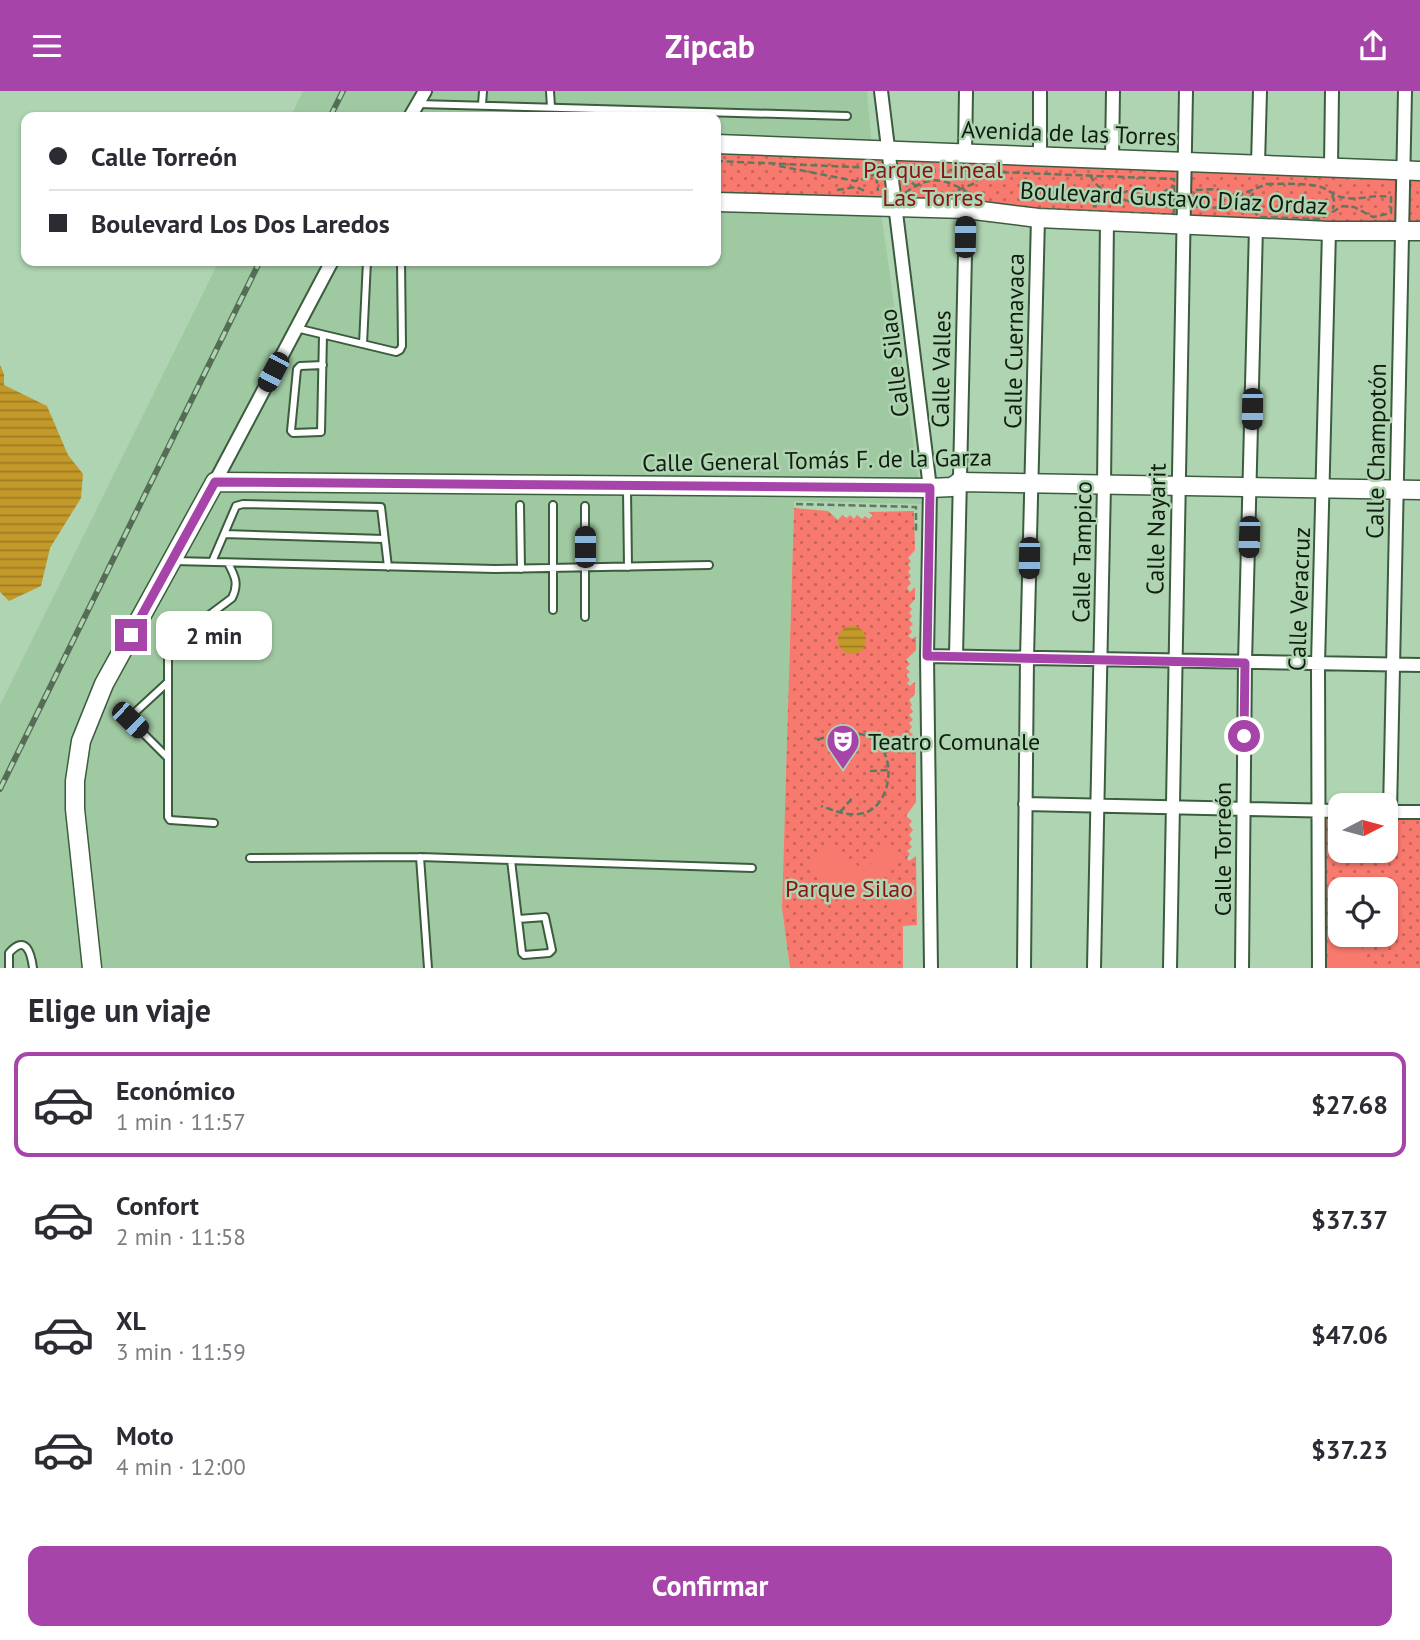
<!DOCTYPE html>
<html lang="es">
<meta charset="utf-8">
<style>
:root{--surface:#fff;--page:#f2f2f3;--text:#2b2b33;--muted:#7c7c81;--line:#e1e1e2;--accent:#a744aa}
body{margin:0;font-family:"PT Sans",sans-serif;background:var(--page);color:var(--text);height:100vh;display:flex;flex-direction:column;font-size:26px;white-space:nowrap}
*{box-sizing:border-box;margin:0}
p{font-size:23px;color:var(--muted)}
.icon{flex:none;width:38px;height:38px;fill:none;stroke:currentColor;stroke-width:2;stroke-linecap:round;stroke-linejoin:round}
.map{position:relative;height:877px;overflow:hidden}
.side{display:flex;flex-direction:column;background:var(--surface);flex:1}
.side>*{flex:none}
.guide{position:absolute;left:21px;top:21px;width:700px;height:154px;border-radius:14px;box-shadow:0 2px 5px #0004;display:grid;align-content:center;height:154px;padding:0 28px;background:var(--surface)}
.needle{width:46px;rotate:84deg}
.buttons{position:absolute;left:1328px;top:702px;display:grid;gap:14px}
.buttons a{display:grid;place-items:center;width:70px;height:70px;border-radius:14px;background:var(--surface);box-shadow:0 2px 5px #0004;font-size:35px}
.end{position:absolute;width:32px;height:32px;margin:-16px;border:9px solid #a744aa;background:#fff;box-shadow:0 0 0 4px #fff}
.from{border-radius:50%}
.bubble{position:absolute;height:49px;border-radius:14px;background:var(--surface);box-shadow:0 2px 5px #0004;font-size:23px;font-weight:700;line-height:49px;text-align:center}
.car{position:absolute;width:21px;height:42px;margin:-21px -10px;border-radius:9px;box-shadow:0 0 5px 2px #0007;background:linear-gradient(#222 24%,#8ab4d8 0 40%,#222 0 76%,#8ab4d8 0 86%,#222 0)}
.guide b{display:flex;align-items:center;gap:24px;height:66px;font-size:26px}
.guide b+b{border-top:2px solid var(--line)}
.guide i{width:18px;height:18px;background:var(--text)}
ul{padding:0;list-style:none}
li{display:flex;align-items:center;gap:21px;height:105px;margin:0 14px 10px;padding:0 14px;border:4px solid transparent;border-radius:14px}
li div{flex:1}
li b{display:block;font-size:26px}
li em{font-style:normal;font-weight:700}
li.on{border-color:var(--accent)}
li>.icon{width:63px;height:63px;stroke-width:1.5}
h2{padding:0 28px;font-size:32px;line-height:84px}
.action{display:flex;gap:14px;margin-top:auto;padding:14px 28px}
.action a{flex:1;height:80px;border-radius:14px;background:var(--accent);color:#fff;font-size:28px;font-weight:700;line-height:80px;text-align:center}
header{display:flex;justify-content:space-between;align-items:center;height:91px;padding:0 28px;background:var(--accent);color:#fff;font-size:32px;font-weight:700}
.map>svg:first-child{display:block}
.built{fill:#9fc9a1}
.grass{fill:url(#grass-dots);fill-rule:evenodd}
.garden{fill:#f8796e}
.water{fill:url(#water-rules)}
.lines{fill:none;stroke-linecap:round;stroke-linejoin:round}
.lane-casing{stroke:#3b5c3e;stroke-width:10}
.street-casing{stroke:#3b5c3e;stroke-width:16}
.secondary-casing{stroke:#3b5c3e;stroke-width:21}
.path{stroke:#5f7860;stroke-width:2.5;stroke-dasharray:7 3.5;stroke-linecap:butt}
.lane{stroke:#fff;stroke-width:6}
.street{stroke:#fff;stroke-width:12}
.secondary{stroke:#fff;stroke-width:18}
.rail-casing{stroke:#556d57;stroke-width:6}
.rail{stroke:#afd4b1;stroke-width:3.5;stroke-dasharray:10;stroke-linecap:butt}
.route{stroke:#a744aa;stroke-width:9}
.labels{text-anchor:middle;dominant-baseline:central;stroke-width:5;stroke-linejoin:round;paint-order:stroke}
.street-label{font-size:24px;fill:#101e11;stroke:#afd4b1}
.park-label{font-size:24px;fill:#8c1215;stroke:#afd4b1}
.poi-label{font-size:24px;fill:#101e11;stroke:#afd4b1;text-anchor:start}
</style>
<header><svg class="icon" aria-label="menu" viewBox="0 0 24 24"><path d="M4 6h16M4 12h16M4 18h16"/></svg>Zipcab<svg class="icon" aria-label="share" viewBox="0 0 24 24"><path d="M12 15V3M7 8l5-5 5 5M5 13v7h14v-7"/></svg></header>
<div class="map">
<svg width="1420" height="877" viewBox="0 0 1420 877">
<defs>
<pattern id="grass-dots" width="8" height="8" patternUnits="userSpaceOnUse" patternTransform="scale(1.75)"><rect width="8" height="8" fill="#f8796e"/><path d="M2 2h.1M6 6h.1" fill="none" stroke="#c76359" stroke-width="1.8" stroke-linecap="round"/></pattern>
<pattern id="water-rules" width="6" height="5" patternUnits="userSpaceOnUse" patternTransform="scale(1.75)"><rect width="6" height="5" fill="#c39929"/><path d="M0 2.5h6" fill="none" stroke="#9d7c22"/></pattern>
</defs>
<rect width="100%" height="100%" fill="#afd4b1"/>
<path class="built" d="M303,0H867L872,57L922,413L794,410L782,817L790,877H0V614L219,170H716V26H290Z"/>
<path class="grass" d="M716,59L1420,86V134L716,110Z
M794,417L828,420L838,429L842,424L847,427L850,424L854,428L857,424L862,428L865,425L869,428L873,424L868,421L914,420L915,459L908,467L911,470L908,474L911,477L908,481L911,485L908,488L911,492L907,497L910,501L915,496V508L909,515L912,518L909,522L912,525L909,529L913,533L909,537L912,541L908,545L912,548L916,545V559L906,569L910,573L906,577L910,581L906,584L910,589L907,592L910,595L915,591V603L909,609L912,614L910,616L913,621L909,624L913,629L909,632L912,636L909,640L913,644L910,647L912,650L916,647V711L906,725L912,730L909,734L913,739L909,744L912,748L909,752L912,756L907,760L910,763L907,767L909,770L916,765L917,834L903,835V877H790L782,817Z
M1324,727H1340V760H1386V728H1420V877H1324ZM1340,798H1386V844H1340Z"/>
<path class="garden" d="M833,754L864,780L888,755L901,768L852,816L809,777Z
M885 805a14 14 0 1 1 28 0a14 14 0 1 1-28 0Z
M1362,846L1363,877H1331L1330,847Z"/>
<path class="water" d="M0,274L4,283V294L47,315L68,364L83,383L81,407L50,457L41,495L9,510L0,501Z
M838 549a14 14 0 1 1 28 0a14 14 0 1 1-28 0Z"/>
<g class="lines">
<defs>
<path id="lane" d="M550,0L551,16
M418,13L847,25
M482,14L483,0
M296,237L396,261L400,259L402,255L401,170
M363,253L367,170
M323,274L300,275L297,278L291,340L293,342L321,341L323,244
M627,398L628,476
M520,414L521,478
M553,414V519
M224,443L384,448
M174,470L495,478L709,474
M212,471L236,415L243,413L381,416L388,476
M585,526V415
M168,667L130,629V626L168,591
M214,732L170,729L168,726V565L171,555L176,549L232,507C239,493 235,485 228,472
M420,766L428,877
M250,767L420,766L752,777
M511,769L522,862L524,864L549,862L552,859L545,826L518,828
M9,877V862C26,843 31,862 33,877"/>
<path id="street" d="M881,0L930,397L927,565L931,877
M410,26L425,0
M965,62L966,0
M1040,65V0
M1112,68L1113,0
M1258,73L1260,0
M1331,76L1332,0
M215,391L332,170
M927,565L1420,574
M956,565L966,118
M1025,713L1340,720
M1386,721H1420
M1390,721L1405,0
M1024,877L1027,567L1038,127
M1094,877L1104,394L1107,130
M1170,877L1186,0
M1242,877L1245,572L1256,136
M1319,877L1318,573L1329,140"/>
<path id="secondary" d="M716,53L1420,80
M716,111L966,118L1038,127L1329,140H1420
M92,877L75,718V690L81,650L104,593L215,391L930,397L952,396L959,391L1420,399"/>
</defs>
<use href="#lane" class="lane-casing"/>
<use href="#street" class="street-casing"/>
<use href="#secondary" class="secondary-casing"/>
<path class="path" d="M716,70L875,77L878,100
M779,75L855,90L869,87L874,83
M897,77L1174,88V124L900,113Z
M1090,84C1095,94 1101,98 1111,103C1142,118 1145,113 1173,95
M903,86L927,102
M1267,93C1283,93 1301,92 1317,95C1329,97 1332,106 1347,107C1363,109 1375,103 1391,106V122L1373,126L1354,116L1343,115L1320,128L1259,126C1236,97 1218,127 1194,114L1195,99L1216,98L1237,105Z
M837,99L856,96L867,101
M905,102C931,82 946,88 972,104
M948,103L973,93L984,82
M1332,104L1334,109L1333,118
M1221,114L1225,107V102
M1093,116C1099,110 1105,109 1113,105C1141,94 1148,98 1171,115
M1253,118L1250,108L1255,99
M796,413L916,416V443
M841,642L855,657
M817,649C904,615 901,713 864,722C849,726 835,720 821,715
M870,680L889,679
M840,721L853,706"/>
<use href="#lane" class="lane"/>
<use href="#street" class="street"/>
<use href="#secondary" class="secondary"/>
<defs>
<path id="rail" d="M330,26L343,0
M0,698L260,170"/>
</defs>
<use href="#rail" class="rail-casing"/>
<use href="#rail" class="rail"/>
</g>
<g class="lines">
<path class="route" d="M131,544L215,391L930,397L927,565L1245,572L1244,645"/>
</g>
<defs>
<symbol id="theatre-pin" viewBox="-11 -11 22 30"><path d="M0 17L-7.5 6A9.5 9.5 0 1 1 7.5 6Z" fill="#a744aa" stroke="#afd4b1"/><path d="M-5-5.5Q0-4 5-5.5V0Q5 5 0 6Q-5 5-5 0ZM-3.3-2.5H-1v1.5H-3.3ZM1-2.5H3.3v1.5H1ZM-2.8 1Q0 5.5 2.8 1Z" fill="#fff"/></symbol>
</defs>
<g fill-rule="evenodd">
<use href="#theatre-pin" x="824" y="631" width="38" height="52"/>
</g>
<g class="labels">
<g class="street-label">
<text transform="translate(1069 42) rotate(2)">Avenida de las Torres</text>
<text transform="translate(1174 107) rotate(3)">Boulevard Gustavo Díaz Ordaz</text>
<text transform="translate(1014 250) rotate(-89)">Calle Cuernavaca</text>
<text transform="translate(894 272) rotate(-97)">Calle Silao</text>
<text transform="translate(941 278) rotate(-89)">Calle Valles</text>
<text transform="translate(1376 360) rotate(-89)">Calle Champotón</text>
<text transform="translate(817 369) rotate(-1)">Calle General Tomás F. de la Garza</text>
<text transform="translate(1156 438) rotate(-89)">Calle Nayarit</text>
<text transform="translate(1082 461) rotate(-89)">Calle Tampico</text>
<text transform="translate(1299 508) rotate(-88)">Calle Veracruz</text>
<text transform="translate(1222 758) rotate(-90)">Calle Torreón</text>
</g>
<g class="park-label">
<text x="933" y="78">Parque Lineal<tspan x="933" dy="28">Las Torres</tspan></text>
<text x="849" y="797">Parque Silao</text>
</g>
<g class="poi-label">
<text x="868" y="650">Teatro Comunale</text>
</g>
</g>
</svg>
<div class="buttons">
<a><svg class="needle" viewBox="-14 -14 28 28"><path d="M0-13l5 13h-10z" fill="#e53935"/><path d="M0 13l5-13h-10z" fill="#7c7c81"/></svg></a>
<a><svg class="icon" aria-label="locate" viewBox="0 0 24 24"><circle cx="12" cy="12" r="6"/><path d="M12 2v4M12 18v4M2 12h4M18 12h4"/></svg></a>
</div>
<i class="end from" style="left:1244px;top:645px"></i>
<i class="end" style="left:131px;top:544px"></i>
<div class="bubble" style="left:156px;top:520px;width:116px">2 min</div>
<i class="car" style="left:965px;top:146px;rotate:1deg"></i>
<i class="car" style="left:273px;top:281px;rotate:208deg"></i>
<i class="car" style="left:1252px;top:318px;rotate:181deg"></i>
<i class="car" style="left:1249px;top:446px;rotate:182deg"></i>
<i class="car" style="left:585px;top:456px;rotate:0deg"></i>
<i class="car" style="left:1029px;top:467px;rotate:181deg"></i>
<i class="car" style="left:130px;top:629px;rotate:134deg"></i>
<div class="guide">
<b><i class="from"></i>Calle Torreón</b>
<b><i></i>Boulevard Los Dos Laredos</b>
</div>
</div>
<section class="side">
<h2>Elige un viaje</h2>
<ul>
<li class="on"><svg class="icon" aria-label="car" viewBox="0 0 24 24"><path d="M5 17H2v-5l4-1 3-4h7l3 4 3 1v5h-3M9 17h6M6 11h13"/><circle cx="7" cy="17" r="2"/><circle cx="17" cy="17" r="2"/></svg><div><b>Económico</b><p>1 min · 11:57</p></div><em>$27.68</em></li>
<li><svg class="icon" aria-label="car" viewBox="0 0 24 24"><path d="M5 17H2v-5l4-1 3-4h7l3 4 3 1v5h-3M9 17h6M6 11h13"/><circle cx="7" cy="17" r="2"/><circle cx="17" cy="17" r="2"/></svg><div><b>Confort</b><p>2 min · 11:58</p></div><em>$37.37</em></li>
<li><svg class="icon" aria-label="car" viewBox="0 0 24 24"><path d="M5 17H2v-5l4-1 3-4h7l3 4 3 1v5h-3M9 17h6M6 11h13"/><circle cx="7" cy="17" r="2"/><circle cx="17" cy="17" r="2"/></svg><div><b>XL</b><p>3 min · 11:59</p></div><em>$47.06</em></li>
<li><svg class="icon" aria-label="car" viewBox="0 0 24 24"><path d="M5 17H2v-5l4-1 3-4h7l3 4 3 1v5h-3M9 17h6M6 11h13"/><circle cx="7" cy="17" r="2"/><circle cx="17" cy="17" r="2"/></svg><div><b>Moto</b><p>4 min · 12:00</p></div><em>$37.23</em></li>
</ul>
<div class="action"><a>Confirmar</a></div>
</section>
